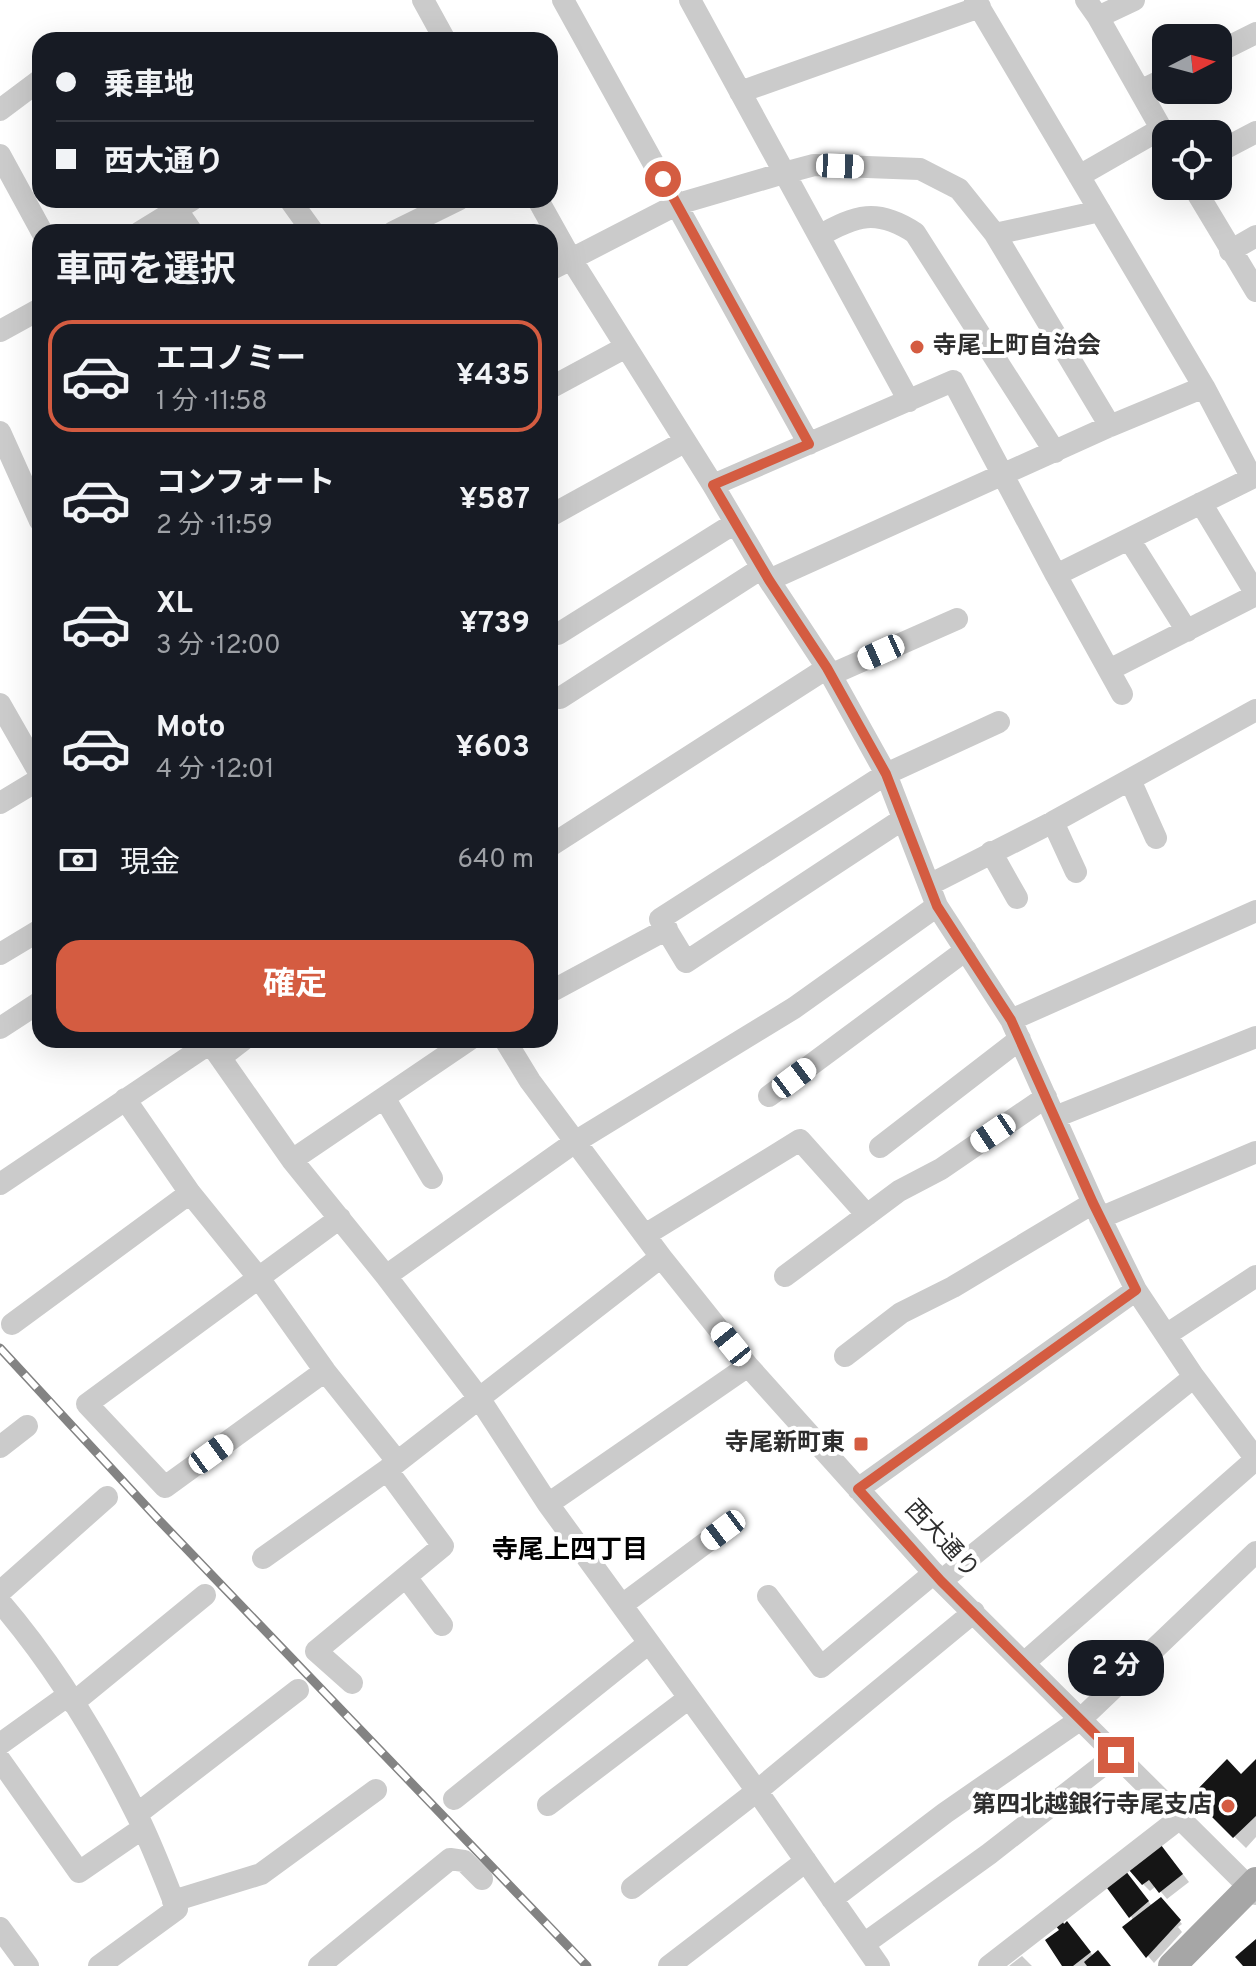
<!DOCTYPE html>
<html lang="ja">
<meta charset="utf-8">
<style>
:root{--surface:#171b24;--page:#20242c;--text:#f1f3f6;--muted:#9ea1a6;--line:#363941;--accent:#d45c41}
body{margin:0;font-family:Overpass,"Noto Sans JP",sans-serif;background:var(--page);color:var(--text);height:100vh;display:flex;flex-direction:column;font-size:30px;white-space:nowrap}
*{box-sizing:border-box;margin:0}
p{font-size:26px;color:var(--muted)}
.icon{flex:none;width:44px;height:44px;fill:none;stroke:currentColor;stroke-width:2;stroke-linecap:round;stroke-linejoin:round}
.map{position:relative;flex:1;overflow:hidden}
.sheet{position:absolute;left:32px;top:224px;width:526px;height:824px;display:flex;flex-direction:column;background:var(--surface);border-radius:24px;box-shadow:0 8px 32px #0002}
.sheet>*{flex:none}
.banner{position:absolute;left:32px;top:32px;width:526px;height:176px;border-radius:24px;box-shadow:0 8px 32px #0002;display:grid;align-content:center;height:176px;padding:0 24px;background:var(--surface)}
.needle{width:52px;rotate:84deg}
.tools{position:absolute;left:1152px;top:24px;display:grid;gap:16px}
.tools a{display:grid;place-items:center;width:80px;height:80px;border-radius:16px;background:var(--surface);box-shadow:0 8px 32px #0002;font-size:40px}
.end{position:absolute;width:36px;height:36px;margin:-18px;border:10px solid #d45c41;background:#fff;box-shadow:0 0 0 4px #fff}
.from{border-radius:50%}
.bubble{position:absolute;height:56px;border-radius:24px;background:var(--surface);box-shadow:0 8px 32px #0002;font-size:26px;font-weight:700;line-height:56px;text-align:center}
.car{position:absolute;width:24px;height:48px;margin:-24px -12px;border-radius:10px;box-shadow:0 0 6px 2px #0007;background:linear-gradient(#fff 24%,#345 0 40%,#fff 0 76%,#345 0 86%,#fff 0)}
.banner b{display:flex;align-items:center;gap:28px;height:76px;font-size:30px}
.banner b+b{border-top:2px solid var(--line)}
.banner i{width:20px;height:20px;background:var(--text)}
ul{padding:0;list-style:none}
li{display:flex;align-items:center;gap:24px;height:112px;margin:0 16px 12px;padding:0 8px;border:4px solid transparent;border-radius:24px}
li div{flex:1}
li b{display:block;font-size:30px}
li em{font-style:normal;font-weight:700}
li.selected{border-color:var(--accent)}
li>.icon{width:72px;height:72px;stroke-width:1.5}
h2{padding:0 24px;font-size:36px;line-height:96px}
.pay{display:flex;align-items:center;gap:20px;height:88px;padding:0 24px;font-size:30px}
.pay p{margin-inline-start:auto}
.cta{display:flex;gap:16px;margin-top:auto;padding:16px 24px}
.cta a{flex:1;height:92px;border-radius:24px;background:var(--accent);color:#fff;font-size:32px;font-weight:700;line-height:92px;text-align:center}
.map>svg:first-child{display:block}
.shadow{fill:#0003}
.building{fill:#151515}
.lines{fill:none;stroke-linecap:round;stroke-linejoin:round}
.minor{stroke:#cbcbcb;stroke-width:22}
.major{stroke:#a6a6a6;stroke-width:28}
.rail-casing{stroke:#838383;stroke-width:9}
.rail{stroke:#fff;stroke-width:6;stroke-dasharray:18;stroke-linecap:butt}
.route{stroke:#d45c41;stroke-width:10}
.poi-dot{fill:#d45c41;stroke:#fff;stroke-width:3}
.labels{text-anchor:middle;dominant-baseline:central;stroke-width:8;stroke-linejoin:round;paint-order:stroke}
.poi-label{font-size:24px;font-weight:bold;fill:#2e2e2e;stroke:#fff;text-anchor:end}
.street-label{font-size:24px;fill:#2e2e2e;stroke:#fff}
.neighbourhood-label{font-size:26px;font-weight:bold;fill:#000;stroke:#fff}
</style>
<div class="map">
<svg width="1256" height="1966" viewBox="0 0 1256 1966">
<rect width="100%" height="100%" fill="#fff"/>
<path class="shadow" d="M1256,1761V1837L1246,1848L1193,1796L1241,1777Z
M1168,1855L1189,1882L1167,1899L1156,1886L1150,1891L1143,1884Z
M1132,1880L1152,1906L1161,1899L1182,1924L1178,1927L1182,1932L1154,1963L1148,1956L1131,1916Z
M1074,1931L1094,1957L1110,1966H1065Z
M1022,1956L1032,1966H1009Z"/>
<path class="building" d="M1227,1759L1241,1774L1256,1759V1816L1233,1838L1191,1796Z
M1161,1845L1183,1874L1159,1893L1149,1880L1142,1885L1129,1870Z
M1125,1870L1149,1901L1129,1918L1107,1888Z
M1161,1897L1181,1920L1146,1958L1122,1927Z
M1062,1920L1064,1924L1067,1921L1091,1952L1073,1966H1062L1045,1940L1059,1930L1055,1925Z
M1256,1939V1966H1243L1235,1957Z
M1098,1950L1111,1966H1087L1084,1962Z"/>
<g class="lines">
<path class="minor" d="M423,0L445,40
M563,0L809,444
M690,0L909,401
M975,0L1204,387
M1086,0L1098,17L1166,137
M1098,17L1134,0
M1218,52L1256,33
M1140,91L1166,78
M740,92L980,7
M0,110L40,80
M1218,152L1256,132
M0,155L42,232
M1079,176L1161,129
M1193,186L1256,291
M170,200L192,232
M290,200L313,232
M538,200L571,259L713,485L769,580L827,668L886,774L937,906L1011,1020L1093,1203L1136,1290L1194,1377L1256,1459
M140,232L192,200
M393,232L458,200
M995,234L1100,211
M819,236C856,215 877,208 915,233L1055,452
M1230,251L1256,236
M550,270L678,204L784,173L814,165L920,169L959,189L995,234L1110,426
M0,331L40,309
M550,388L626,347
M0,432L40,521
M713,485L953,381L1056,575L1252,478
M1201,503L1256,594
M550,516L684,442
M1129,539L1187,631
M1056,575L1122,694
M769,580L1110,426L1204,387L1252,478L1256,476
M558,634L735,523
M1109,670L1256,595
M830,675L957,619
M560,698L762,568
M0,704L40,774
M1130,780L1156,838
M0,803L40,779
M903,819L686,962L660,919L886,774L999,722
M1053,822L1076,872
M550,846L827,668
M991,852L1017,898
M929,885L1053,822L1256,710
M0,954L40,930
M550,992L667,929
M1011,1020L1256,911
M0,1028L40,1002
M208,1040L292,1160L386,1276L479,1398L548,1504L757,1791L879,1966
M505,1040L530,1081L661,1257L748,1366L941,1581L1256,1894
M221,1057L243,1040
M769,1096L966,950
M125,1099L190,1193L258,1277L325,1371L397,1461
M385,1099L432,1178
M1055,1117L1256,1037
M880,1147L1020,1039
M292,1160L469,1040
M0,1184L210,1043
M1100,1218L1256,1152
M645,1235L800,1140L867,1215
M386,1276L575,1142L794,1008L937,906
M785,1276L899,1191L941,1169L1046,1097
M12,1324L190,1193
M1166,1335L1256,1276
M845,1356L901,1313L953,1287L1093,1203
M325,1371L165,1487L87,1404L340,1218
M0,1447L27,1426
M858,1489L1136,1290
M548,1504L748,1366
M263,1558L387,1470L661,1257
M406,1577L442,1625
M941,1581L1194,1377
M0,1592L107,1497
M768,1596L821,1667L934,1573
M0,1602C54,1665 99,1739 136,1813C152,1844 164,1878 177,1909L99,1966
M622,1605L723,1530
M1024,1663L1256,1459
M352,1683L316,1651L443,1546L387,1470
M73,1703L205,1595
M0,1744L67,1696
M0,1760L79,1872L143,1828
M454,1799L649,1643
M548,1805L689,1698
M137,1814L298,1690
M632,1888L757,1791L974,1612
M832,1899L945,1813L1081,1719L1256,1552
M173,1901L261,1874L376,1790
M0,1928L28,1966
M864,1944L989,1854L1116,1755
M319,1966L450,1859L464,1861L482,1879
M669,1966L806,1861
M989,1966L1180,1818"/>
<path class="major" d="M1172,1966L1256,1881"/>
<defs>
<path id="rail" d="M0,1348L157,1518L587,1966"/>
</defs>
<use href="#rail" class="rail-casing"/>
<use href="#rail" class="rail"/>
</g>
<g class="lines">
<path class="route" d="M663,179L809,444L713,485L769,580L827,668L886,774L937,906L1011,1020L1093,1203L1136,1290L858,1489L941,1581L1116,1755"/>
</g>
<g class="poi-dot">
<circle cx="917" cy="347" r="8"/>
<rect x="853" y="1436" width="16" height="16" rx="4"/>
<circle cx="1228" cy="1806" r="8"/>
</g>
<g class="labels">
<g class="poi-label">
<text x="933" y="347" text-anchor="start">寺尾上町自治会</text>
<text x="845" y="1444">寺尾新町東</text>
<text x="1212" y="1806">第四北越銀行寺尾支店</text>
</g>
<g class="street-label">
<text transform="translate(941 1540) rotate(47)">西大通り</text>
</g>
<g class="neighbourhood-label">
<text x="570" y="1551">寺尾上四丁目</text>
</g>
</g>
</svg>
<div class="tools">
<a><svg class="needle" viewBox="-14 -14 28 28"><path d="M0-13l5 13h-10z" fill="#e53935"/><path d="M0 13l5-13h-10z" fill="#9ea1a6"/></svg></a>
<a><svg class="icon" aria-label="locate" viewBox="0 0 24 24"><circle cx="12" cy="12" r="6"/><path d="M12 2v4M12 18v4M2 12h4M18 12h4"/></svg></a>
</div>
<i class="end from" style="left:663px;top:179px"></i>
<i class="end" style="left:1116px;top:1755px"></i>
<div class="bubble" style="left:1068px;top:1640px;width:96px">2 分</div>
<i class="car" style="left:840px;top:166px;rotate:92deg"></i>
<i class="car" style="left:881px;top:652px;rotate:246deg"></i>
<i class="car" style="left:794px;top:1078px;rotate:53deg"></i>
<i class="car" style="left:993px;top:1133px;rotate:236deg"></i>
<i class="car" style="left:731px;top:1344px;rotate:321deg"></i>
<i class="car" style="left:211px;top:1454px;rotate:54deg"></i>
<i class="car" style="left:723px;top:1530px;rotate:233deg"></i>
<div class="banner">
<b><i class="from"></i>乗車地</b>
<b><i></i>西大通り</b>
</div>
<section class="sheet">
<h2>車両を選択</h2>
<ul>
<li class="selected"><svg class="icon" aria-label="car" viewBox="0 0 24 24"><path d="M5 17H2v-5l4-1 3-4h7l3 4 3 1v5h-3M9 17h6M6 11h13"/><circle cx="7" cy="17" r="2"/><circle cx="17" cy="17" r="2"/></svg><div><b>エコノミー</b><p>1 分 · 11:58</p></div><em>¥435</em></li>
<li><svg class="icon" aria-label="car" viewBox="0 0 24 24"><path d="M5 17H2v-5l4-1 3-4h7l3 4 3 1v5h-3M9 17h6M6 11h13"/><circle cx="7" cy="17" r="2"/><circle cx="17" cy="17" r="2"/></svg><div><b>コンフォート</b><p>2 分 · 11:59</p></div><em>¥587</em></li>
<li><svg class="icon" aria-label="car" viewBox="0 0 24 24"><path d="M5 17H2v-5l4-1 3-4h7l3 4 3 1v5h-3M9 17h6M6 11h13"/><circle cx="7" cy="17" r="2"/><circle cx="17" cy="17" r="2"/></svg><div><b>XL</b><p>3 分 · 12:00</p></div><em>¥739</em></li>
<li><svg class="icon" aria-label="car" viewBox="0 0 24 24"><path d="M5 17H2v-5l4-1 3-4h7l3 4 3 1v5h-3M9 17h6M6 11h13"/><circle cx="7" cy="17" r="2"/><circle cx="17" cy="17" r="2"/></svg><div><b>Moto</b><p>4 分 · 12:01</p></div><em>¥603</em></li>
</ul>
<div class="pay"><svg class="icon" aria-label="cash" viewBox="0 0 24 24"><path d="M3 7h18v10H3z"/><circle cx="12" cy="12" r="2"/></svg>現金<p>640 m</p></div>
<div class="cta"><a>確定</a></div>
</section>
</div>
